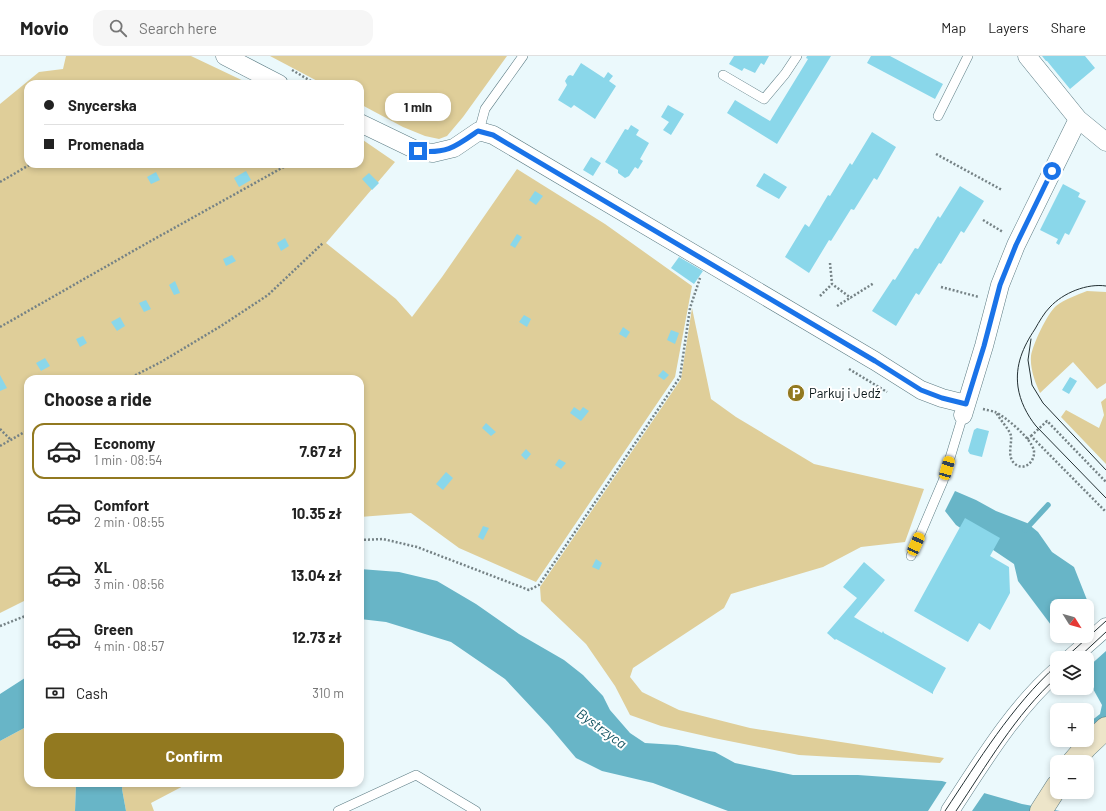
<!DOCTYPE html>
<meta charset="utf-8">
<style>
:root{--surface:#fff;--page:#f6f6f6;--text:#222;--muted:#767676;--line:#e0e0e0;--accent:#927920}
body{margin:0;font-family:Barlow,sans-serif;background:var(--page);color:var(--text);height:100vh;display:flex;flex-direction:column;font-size:15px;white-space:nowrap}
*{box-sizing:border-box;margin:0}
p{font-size:13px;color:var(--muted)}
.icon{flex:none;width:22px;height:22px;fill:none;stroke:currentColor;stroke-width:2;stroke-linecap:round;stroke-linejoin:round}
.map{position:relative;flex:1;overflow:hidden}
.drawer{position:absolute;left:24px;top:319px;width:340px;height:412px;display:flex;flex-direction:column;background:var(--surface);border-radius:12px;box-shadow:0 2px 6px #0003}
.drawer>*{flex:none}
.guide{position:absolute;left:24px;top:24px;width:340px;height:88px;border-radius:12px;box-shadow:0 2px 6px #0003;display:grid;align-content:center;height:88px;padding:0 20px;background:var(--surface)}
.needle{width:26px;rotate:127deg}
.controls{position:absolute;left:1050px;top:543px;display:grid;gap:8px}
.controls a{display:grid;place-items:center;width:44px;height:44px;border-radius:8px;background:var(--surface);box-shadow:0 2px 6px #0003;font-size:20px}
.end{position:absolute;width:18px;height:18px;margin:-9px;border:5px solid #1a73e8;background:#fff;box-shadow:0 0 0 2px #fff}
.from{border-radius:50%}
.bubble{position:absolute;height:28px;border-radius:12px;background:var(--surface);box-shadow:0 2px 6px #0003;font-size:13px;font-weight:700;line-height:28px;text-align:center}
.car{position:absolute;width:12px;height:24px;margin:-12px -6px;border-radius:5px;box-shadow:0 0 3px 1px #0007;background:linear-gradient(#f5c518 24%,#345 0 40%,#f5c518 0 76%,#345 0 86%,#f5c518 0)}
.guide b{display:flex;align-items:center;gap:14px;height:38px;font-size:15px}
.guide b+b{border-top:1px solid var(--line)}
.guide i{width:10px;height:10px;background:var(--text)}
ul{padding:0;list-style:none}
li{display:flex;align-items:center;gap:12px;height:56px;margin:0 8px 6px;padding:0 12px;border:2px solid transparent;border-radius:12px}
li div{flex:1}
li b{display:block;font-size:15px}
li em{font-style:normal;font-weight:700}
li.on{border-color:var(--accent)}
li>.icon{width:36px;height:36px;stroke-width:1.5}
h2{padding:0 20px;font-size:18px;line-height:48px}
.pay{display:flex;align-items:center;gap:10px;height:44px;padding:0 20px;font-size:15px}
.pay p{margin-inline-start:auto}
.cta{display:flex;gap:8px;margin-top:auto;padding:8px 20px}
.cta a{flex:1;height:46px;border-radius:12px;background:var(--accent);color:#fff;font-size:16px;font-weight:700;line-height:46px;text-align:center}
header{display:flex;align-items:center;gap:24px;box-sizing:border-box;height:56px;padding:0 20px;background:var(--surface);border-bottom:1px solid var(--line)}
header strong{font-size:19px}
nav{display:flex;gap:22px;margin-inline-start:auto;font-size:14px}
.search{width:280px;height:36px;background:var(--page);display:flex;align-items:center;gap:10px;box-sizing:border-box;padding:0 14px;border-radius:12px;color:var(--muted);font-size:15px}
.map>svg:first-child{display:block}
.green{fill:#dfce99}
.water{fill:#68b5c7}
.pier{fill:#ebf9fc}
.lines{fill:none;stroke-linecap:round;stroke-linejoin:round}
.stream{stroke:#68b5c7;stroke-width:5.5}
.building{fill:#8ad7ea}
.service-casing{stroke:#5c7c84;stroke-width:10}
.minor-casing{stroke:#5c7c84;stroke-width:19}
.secondary-casing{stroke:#5c7c84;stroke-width:23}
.path{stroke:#758285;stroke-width:2.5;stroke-dasharray:2 2;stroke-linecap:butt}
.service{stroke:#fff;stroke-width:9}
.minor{stroke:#fff;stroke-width:18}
.secondary{stroke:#ede5c9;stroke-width:22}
.tram{stroke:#243134;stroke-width:1}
.route{stroke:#1a73e8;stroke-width:5}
.labels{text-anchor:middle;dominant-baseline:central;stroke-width:4;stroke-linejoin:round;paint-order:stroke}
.poi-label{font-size:13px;fill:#071417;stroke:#fff;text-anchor:start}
.water-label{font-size:14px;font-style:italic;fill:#115361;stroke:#fff}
</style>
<header>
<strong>Movio</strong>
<div class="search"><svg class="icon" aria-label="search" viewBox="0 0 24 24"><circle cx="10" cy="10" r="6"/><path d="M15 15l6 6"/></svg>Search here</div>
<nav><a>Map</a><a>Layers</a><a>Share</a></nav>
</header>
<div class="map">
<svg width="1106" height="755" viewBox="0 0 1106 755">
<rect width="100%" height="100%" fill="#ebf9fc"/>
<path class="green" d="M66,0H191L250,28H28V108H360V82L395,106L326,187L396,243L412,261L442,221L517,113L605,168L692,230L675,321L536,526L459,492L411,457L360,461V323H28V543L0,557V48L39,16L63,13Z
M270,0H507L463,61L447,80L439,83L425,80L403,71L360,48V28H323Z
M1087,235L1106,236V327L1097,333L1073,306L1040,337C1035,326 1030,313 1031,300C1033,288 1047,258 1056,250C1065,243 1077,239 1087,235Z
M692,252L711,343L736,361L814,408L924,433L905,486L861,491L823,511L731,538L724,552L633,612L630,621L642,636L679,654L750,672L944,702L940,707L799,699L714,682L661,670L630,659L615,630L586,588L541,545L540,531L681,323Z
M1106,342V408L1061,361L1066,354L1099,372L1104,359L1101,346Z
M28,670V727H76L75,755H0V685Z
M123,727H189L151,747L154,755H126L122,733Z"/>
<path class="water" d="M955,435L976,444L996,455L1027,467L1038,476L1052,496L1074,511L1106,592V683L1091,665L1100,658L1102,649L1087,622V602H1069L1059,580H1087V550H1057V577L1018,525L1014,508L956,469L945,455Z
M360,513L399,516L437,525L476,548L519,578L564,604L583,619L603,640L610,654L630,677L645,687L677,689L715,696L735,707L793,719H858L942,725L1022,748L1060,755H728L653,727L602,715L576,702L549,670L505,623L451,586L386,566L360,563Z
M28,620V670L0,685V638Z
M76,727H123L122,733L126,755H75Z"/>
<path class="pier" d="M1094,556L1106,587V595L1087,612V602H1067L1060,587L1067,580H1087V562Z
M948,724L985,736L972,755H928Z"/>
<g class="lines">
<path class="stream" d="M1025,474L1048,449"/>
</g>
<path class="building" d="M734,0H769L764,9L761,7L755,17L744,12L742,15L729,8Z
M807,0H831L777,88L727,57L735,44L770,65L808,3L806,2Z
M871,0H890L943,28L935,43L867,7Z
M1042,0H1085L1095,12L1070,33L1047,5H1046Z
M581,7L604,22L608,16L613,20L609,25L616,30L595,63L574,49L571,52L558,44L567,29L565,25L568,20L570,19L573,20Z
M668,49L684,58L671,79L663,74L669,66L661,61Z
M631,69L639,74L636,79L649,87L640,103L643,105L638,113L635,111L629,120L625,122L618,117V114L605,106L625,73L628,74Z
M872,76L896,91L877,124L874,122L854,154L851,153L831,185L829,184L809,217L785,201L805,168L809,171L828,139L830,140L850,107L852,109Z
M591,101L601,107L593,120L583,114Z
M246,115L251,124L239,131L234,122Z
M156,116L160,124L151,128L147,121Z
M369,117L379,127L372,134L362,123Z
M764,117L787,131L779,143L756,130Z
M1063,128L1080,137L1078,141L1086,145L1069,179L1065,177L1059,189L1056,187L1058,183L1040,174Z
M960,130L984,145L964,177L961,175L941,208L939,207L919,239L916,237L896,270L872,255L893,223L895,224L915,192L918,193L938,160L940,162Z
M535,135L543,140L536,149L529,144Z
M517,178L522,181L515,192L510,189Z
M285,182L289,190L281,195L277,187Z
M232,199L236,205L226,210L223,203Z
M679,201L703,215L694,228L671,212Z
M175,225L180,237L174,239L169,229Z
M146,244L151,253L144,256L139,247Z
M524,259L531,263L527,271L519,266Z
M120,261L125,270L117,275L111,266Z
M623,271L630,276L626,282L619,278Z
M671,274L679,277L675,288L667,284Z
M83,280L87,287L80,291L76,283Z
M45,302L50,310L41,315L36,307Z
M663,314L669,319L664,324L658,320Z
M0,319L7,332L0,335Z
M1070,321L1077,325L1069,338L1062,334Z
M574,351L580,355L583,351L589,355L581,365L570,357Z
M486,367L496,376L491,380L482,372Z
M977,372L989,375L982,401L970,398L968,395L974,374Z
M526,393L531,398L526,404L521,399Z
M559,403L566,407L561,413L555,409Z
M446,416L453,422L443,434L436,428Z
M965,462L1000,482L990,500L1009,511L1010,537L990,574L979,567L968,586L914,555Z
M483,470L489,472L483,484L478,481Z
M596,503L602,507L599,514L592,511Z
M864,506L885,524L854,561L882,577L883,575L884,577L946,612L933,636V638L836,583L835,584L827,577L857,542L843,531Z"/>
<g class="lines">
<defs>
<path id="service" d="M723,19L764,43L785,18L797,0
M938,60L968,0
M479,75L485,53L523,0
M911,500L943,425L963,359
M338,755L416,719L476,755"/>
<path id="minor" d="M225,0L279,28
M1027,0L1078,63L1106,86
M360,67L418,95L433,97L454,92L479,75L493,79L875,305L921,334L942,342L966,348
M963,359L984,290L1000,229L1016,189L1078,63
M1071,602L1106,571
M950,755C982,706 1013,654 1057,615"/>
<path id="secondary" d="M1073,706L1086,691L1106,672
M1041,755L1057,730"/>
</defs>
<use href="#service" class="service-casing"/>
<use href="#minor" class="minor-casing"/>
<use href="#secondary" class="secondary-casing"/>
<path class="path" d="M292,14L316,28
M936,98L1002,134
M0,126L31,108
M983,164L1003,176
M830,207L832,228L851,242
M941,231L979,241
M820,240L832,228
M837,250L874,227
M0,271L149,186L289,108
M849,313L887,336
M128,323L161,306L221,270L268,239L323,187
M983,353C987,354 992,355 995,356C1006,361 1032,383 1034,395C1035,407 1023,416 1014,407C1007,400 1012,388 1011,380C1010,374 999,363 996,356
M0,373L11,384
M1031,380L1047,365L1106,426
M1027,383L1031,380L1106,456
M0,390L28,374
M360,484L383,483L417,491L529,534L539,529L680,321L690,252L700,222
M0,570L28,559"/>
<use href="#service" class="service"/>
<use href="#minor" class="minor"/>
<use href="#secondary" class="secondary"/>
<path class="tram" d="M1106,230C1087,227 1063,237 1050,251C1044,257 1039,266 1035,273C1023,291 1015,309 1018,331C1020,345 1027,359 1036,370L1106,442
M1031,283L1028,304L1032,329L1043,347L1106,414
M1065,602L1106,565
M1078,602L1106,576
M945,755C979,704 1011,651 1057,609
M956,755C987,709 1015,659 1057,621"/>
</g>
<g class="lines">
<path class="route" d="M418,95C447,98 455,91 478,75L493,79L875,305L921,334L942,342L966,348L984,290L1000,229L1016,189L1052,115"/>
</g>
<defs>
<symbol id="parking-disc" viewBox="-11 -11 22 22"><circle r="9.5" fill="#927920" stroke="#fff"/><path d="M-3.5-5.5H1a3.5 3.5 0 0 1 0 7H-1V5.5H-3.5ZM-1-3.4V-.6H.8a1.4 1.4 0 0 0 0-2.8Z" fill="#fff"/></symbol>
</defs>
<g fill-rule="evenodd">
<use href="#parking-disc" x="786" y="327" width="20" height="20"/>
</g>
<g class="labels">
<g class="poi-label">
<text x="809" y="337">Parkuj i Jedź</text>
</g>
<g class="water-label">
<text transform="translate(602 672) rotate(36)">Bystrzyca</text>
</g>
</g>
</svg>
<div class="controls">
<a><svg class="needle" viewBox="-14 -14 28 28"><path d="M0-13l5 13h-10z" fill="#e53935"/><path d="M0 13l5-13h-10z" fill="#767676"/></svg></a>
<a><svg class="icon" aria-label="layers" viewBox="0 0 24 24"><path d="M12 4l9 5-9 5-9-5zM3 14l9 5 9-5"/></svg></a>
<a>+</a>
<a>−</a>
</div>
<i class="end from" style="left:1052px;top:115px"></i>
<i class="end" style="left:418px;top:95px"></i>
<div class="bubble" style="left:385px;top:37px;width:66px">1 min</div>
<i class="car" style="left:947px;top:412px;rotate:16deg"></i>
<i class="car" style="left:916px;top:488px;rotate:24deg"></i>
<div class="guide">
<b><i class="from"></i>Snycerska</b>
<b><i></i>Promenada</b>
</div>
<section class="drawer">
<h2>Choose a ride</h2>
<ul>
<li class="on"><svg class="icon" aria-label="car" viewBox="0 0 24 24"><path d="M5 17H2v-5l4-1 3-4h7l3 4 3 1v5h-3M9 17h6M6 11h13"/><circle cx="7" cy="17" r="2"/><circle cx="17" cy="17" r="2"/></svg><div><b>Economy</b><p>1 min · 08:54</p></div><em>7.67 zł</em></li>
<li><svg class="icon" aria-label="car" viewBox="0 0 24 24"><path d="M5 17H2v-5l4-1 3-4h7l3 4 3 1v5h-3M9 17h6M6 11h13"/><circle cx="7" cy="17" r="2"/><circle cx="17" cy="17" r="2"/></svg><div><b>Comfort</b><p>2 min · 08:55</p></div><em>10.35 zł</em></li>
<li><svg class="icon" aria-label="car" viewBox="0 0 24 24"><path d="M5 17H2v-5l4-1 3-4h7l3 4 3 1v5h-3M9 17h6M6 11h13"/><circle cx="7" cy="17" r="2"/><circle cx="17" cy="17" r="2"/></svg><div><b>XL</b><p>3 min · 08:56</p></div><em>13.04 zł</em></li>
<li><svg class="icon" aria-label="car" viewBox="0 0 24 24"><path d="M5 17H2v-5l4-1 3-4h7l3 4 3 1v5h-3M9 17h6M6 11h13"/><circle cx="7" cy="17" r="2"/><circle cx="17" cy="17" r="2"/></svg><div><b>Green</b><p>4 min · 08:57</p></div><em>12.73 zł</em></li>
</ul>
<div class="pay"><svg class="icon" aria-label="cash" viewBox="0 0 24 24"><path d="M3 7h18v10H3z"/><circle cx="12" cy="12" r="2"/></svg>Cash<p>310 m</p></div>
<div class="cta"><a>Confirm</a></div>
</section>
</div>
